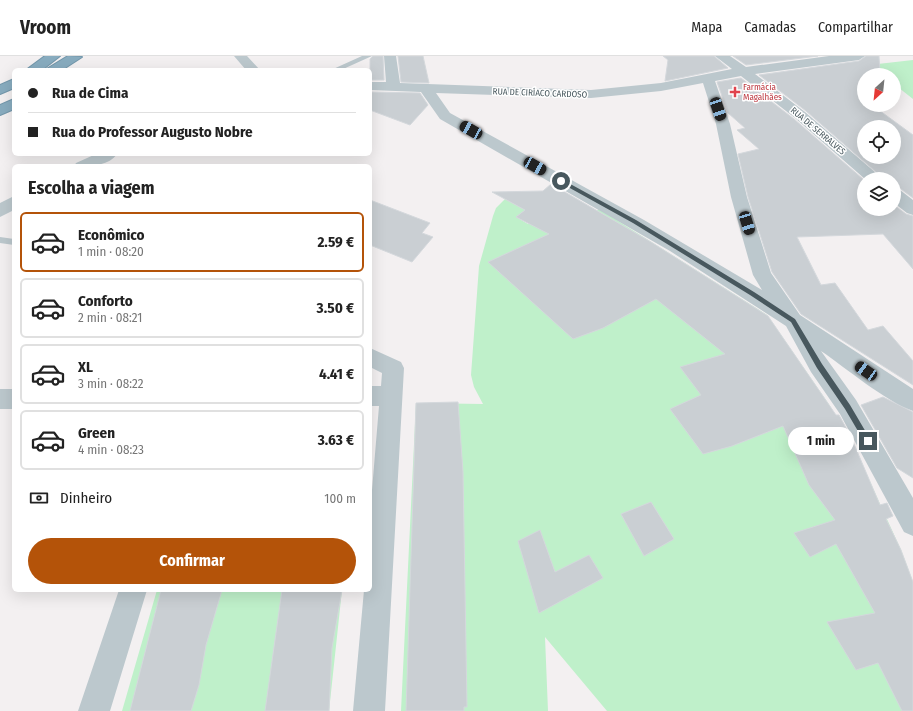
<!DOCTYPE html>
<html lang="pt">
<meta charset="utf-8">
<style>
:root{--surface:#fff;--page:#f6f6f6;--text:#222;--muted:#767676;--line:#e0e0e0;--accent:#b45309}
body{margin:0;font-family:"Fira Sans Condensed",sans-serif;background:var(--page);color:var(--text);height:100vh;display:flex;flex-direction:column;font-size:15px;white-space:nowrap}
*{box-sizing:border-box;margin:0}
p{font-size:13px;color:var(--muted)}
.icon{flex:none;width:22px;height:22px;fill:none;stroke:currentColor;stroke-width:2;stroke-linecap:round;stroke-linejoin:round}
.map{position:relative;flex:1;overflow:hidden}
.details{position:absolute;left:12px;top:108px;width:360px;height:428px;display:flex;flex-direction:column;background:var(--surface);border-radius:6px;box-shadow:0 4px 16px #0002}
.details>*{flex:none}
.guide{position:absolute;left:12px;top:12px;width:360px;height:88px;border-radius:6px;box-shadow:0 4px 16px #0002;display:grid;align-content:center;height:88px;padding:0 16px;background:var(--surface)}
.needle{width:26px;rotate:207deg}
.tools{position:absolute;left:857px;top:12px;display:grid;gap:8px}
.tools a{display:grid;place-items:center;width:44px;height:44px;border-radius:50%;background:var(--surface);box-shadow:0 4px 16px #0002;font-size:20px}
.end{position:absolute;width:18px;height:18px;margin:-9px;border:5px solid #48585e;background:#fff;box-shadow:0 0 0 2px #fff}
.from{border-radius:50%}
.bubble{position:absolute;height:28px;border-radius:14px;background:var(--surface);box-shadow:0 4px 16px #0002;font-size:13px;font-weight:700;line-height:28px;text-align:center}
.car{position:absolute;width:12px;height:24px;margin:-12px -6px;border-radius:5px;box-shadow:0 0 3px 1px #0007;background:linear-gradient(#222 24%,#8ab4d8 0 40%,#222 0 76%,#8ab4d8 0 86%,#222 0)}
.guide b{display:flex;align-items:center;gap:14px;height:38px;font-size:15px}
.guide b+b{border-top:1px solid var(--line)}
.guide i{width:10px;height:10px;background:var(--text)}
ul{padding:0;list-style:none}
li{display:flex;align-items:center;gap:12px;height:60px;margin:0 8px 6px;padding:0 8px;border:2px solid var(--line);border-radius:6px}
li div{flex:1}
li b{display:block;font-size:15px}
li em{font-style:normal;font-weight:700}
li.active{border-color:var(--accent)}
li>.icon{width:36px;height:36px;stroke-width:1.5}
h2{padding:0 16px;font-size:18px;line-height:48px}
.pay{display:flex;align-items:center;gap:10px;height:44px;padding:0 16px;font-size:15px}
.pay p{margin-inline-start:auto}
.primary-button{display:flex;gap:8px;margin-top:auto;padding:8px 16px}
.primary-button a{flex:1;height:46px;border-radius:24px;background:var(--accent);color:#fff;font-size:16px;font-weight:700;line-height:46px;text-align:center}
header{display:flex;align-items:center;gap:24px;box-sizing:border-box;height:56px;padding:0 20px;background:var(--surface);border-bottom:1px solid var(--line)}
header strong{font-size:19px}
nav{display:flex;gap:22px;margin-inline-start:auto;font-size:14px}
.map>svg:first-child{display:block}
.green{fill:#bff0ca}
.building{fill:#cacfd3;stroke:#d4d8dc;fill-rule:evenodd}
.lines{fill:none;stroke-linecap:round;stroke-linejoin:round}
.motorway-casing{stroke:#7397ab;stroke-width:2}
.service{fill:#bcc8cd;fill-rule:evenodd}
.minor{fill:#bcc8cd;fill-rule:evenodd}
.motorway{fill:#88acbf;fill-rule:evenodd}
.route{fill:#48585e}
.health-dot{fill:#e0444e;stroke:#fff;stroke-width:1.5}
.labels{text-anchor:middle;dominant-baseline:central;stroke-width:3;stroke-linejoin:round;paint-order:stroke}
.far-health-label{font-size:9px;fill:#be3a42;stroke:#fff;text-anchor:start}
.far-street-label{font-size:9px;fill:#48585e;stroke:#fff}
</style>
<header>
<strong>Vroom</strong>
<nav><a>Mapa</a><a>Camadas</a><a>Compartilhar</a></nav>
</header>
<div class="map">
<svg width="913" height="655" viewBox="0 0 913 655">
<rect width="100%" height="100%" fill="#f3f0f1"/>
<path class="green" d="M913,4V43L894,28V19H882L869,9Z
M505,143L525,154L516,161L528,168L559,145L593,158L599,153L767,259L830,350L838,368L866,417L901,494L913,526V655H607L545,581L548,655H401L416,347L483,348L474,331L471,319L479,210L493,160L496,152Z
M157,534H342L329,655H122Z"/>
<path class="building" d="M373,0H383L384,24H370V3Z
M398,0H423L429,27L401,26Z
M663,0H714L728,12L665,25L668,4Z
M733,0H818L746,9Z
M866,0H879L880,17L883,19H864V38L858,39L864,43V49H872L913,79V142L901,133L894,132V123H884L806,55L759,19L859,5ZM864,71H894V101H864Z
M741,22L794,63L864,124V153H894V149L906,158L913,160V213L883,178L797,181L821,229L835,227L868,274L883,270L913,305V329L801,258L772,216L748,141L738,98L759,93L737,74L745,72L728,57L717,26Z
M370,36L420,37L428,49L410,69L370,54Z
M551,128L651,186L768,260L836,359H839L851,381L880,449L887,447L892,458L893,460L886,463L901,494L913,526V655H902L878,607L856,614L827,566L875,557L836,488L810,501L794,477L835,464L809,429L783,370L732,390L703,398L670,353L701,339L680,311L725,298L656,243L603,272L573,283L488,206L549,178L516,161L525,154L492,136L543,135Z
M370,144L430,167L422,177L433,181L412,206L370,189Z
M883,341L913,356V422L897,412L861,349Z
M458,346L463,416L467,651H464V655H406L416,347Z
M651,446L674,483L644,500L621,458Z
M540,474L555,516L589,499L603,522L539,557L518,485Z
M161,534H222L206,589L199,629L191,655H130Z
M282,534H342L332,592L329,655H265Z"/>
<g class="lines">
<defs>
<path id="motorway" d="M45,0H60L42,14H26Z
M68,0L82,1L62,14H45Z
M14,23V32L0,38V29Z
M14,43V53L0,59V49Z"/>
</defs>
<use href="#motorway" class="motorway-casing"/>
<path class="service" d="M362,0H372L341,14H331Z
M0,181L14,183V189L0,187Z"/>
<path class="minor" d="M234,0H247L260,14H246Z
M384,0H396L400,27L591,34L661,27L732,13L715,0H730L746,11L829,0H865L859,4L755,18L805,56L883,123H865L795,62L741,20L715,25L730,68L747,141L771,217L800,259L913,333V355C885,345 846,312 821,295L856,344L913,442V480L904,476L840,358L811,316L786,270L670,195L440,63L421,36L370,34V26H386ZM703,27L716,68L731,141L753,219L762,234L644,164L450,57L436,37L591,42L661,35Z
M96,98H117C108,111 88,110 74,110L76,107Z
M894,133L900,134L913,144V159L907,157L894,147Z
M14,140V154L0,161V147Z
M370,292L401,306L404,312L385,655H353L364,534H370V458L379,350H370V330H381L382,317L370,311Z
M0,333H14V353H0Z
M119,534H147L110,655H78Z"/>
<use href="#motorway" class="motorway"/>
</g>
<path class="route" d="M559,124H563L636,164L754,236L795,263L822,308L850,349L870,383V387H865L845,353L817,312L791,266L750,239L633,167L559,126Z"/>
<path class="health-dot" d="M733 30h4v4h4v4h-4v4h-4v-4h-4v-4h4z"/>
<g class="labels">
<g class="far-health-label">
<text x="743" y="31">Farmácia<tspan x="743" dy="10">Magalhães</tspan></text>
</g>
<g class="far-street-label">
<text transform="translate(540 37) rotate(2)">RUA DE CIRÍACO CARDOSO</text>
<text transform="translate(818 75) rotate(40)">RUA DE SERRALVES</text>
</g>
</g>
</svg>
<div class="tools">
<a><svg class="needle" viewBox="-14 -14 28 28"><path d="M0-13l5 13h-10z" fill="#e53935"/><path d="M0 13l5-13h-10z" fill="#767676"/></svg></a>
<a><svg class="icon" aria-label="locate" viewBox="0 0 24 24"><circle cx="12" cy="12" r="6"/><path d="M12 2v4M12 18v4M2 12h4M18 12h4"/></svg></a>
<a><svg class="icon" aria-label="layers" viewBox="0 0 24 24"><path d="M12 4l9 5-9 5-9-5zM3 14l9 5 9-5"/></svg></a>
</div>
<i class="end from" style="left:561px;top:125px"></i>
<i class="end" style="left:868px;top:385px"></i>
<div class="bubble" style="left:788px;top:371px;width:66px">1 min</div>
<i class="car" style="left:718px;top:53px;rotate:161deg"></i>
<i class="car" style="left:471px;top:74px;rotate:299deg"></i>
<i class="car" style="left:535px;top:110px;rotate:119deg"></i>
<i class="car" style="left:747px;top:167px;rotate:163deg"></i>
<i class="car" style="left:866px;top:315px;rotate:305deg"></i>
<div class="guide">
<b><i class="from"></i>Rua de Cima</b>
<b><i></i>Rua do Professor Augusto Nobre</b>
</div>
<section class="details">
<h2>Escolha a viagem</h2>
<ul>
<li class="active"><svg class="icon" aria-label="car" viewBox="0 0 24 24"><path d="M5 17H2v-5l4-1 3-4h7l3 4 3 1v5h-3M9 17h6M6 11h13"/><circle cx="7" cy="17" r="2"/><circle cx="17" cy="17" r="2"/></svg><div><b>Econômico</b><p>1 min · 08:20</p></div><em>2.59 €</em></li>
<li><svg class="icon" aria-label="car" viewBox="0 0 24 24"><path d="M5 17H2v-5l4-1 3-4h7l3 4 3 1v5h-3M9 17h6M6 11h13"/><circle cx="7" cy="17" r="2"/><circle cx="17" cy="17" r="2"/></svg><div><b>Conforto</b><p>2 min · 08:21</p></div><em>3.50 €</em></li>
<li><svg class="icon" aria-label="car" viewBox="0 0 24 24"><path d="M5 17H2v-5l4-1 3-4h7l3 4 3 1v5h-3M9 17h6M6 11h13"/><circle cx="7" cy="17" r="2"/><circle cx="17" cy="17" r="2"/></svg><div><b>XL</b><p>3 min · 08:22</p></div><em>4.41 €</em></li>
<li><svg class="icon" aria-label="car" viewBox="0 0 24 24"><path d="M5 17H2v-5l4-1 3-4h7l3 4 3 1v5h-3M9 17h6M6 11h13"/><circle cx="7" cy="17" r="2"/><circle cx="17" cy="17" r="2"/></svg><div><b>Green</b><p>4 min · 08:23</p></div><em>3.63 €</em></li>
</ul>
<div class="pay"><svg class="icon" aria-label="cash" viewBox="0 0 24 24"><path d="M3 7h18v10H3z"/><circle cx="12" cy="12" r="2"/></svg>Dinheiro<p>100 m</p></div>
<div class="primary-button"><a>Confirmar</a></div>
</section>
</div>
